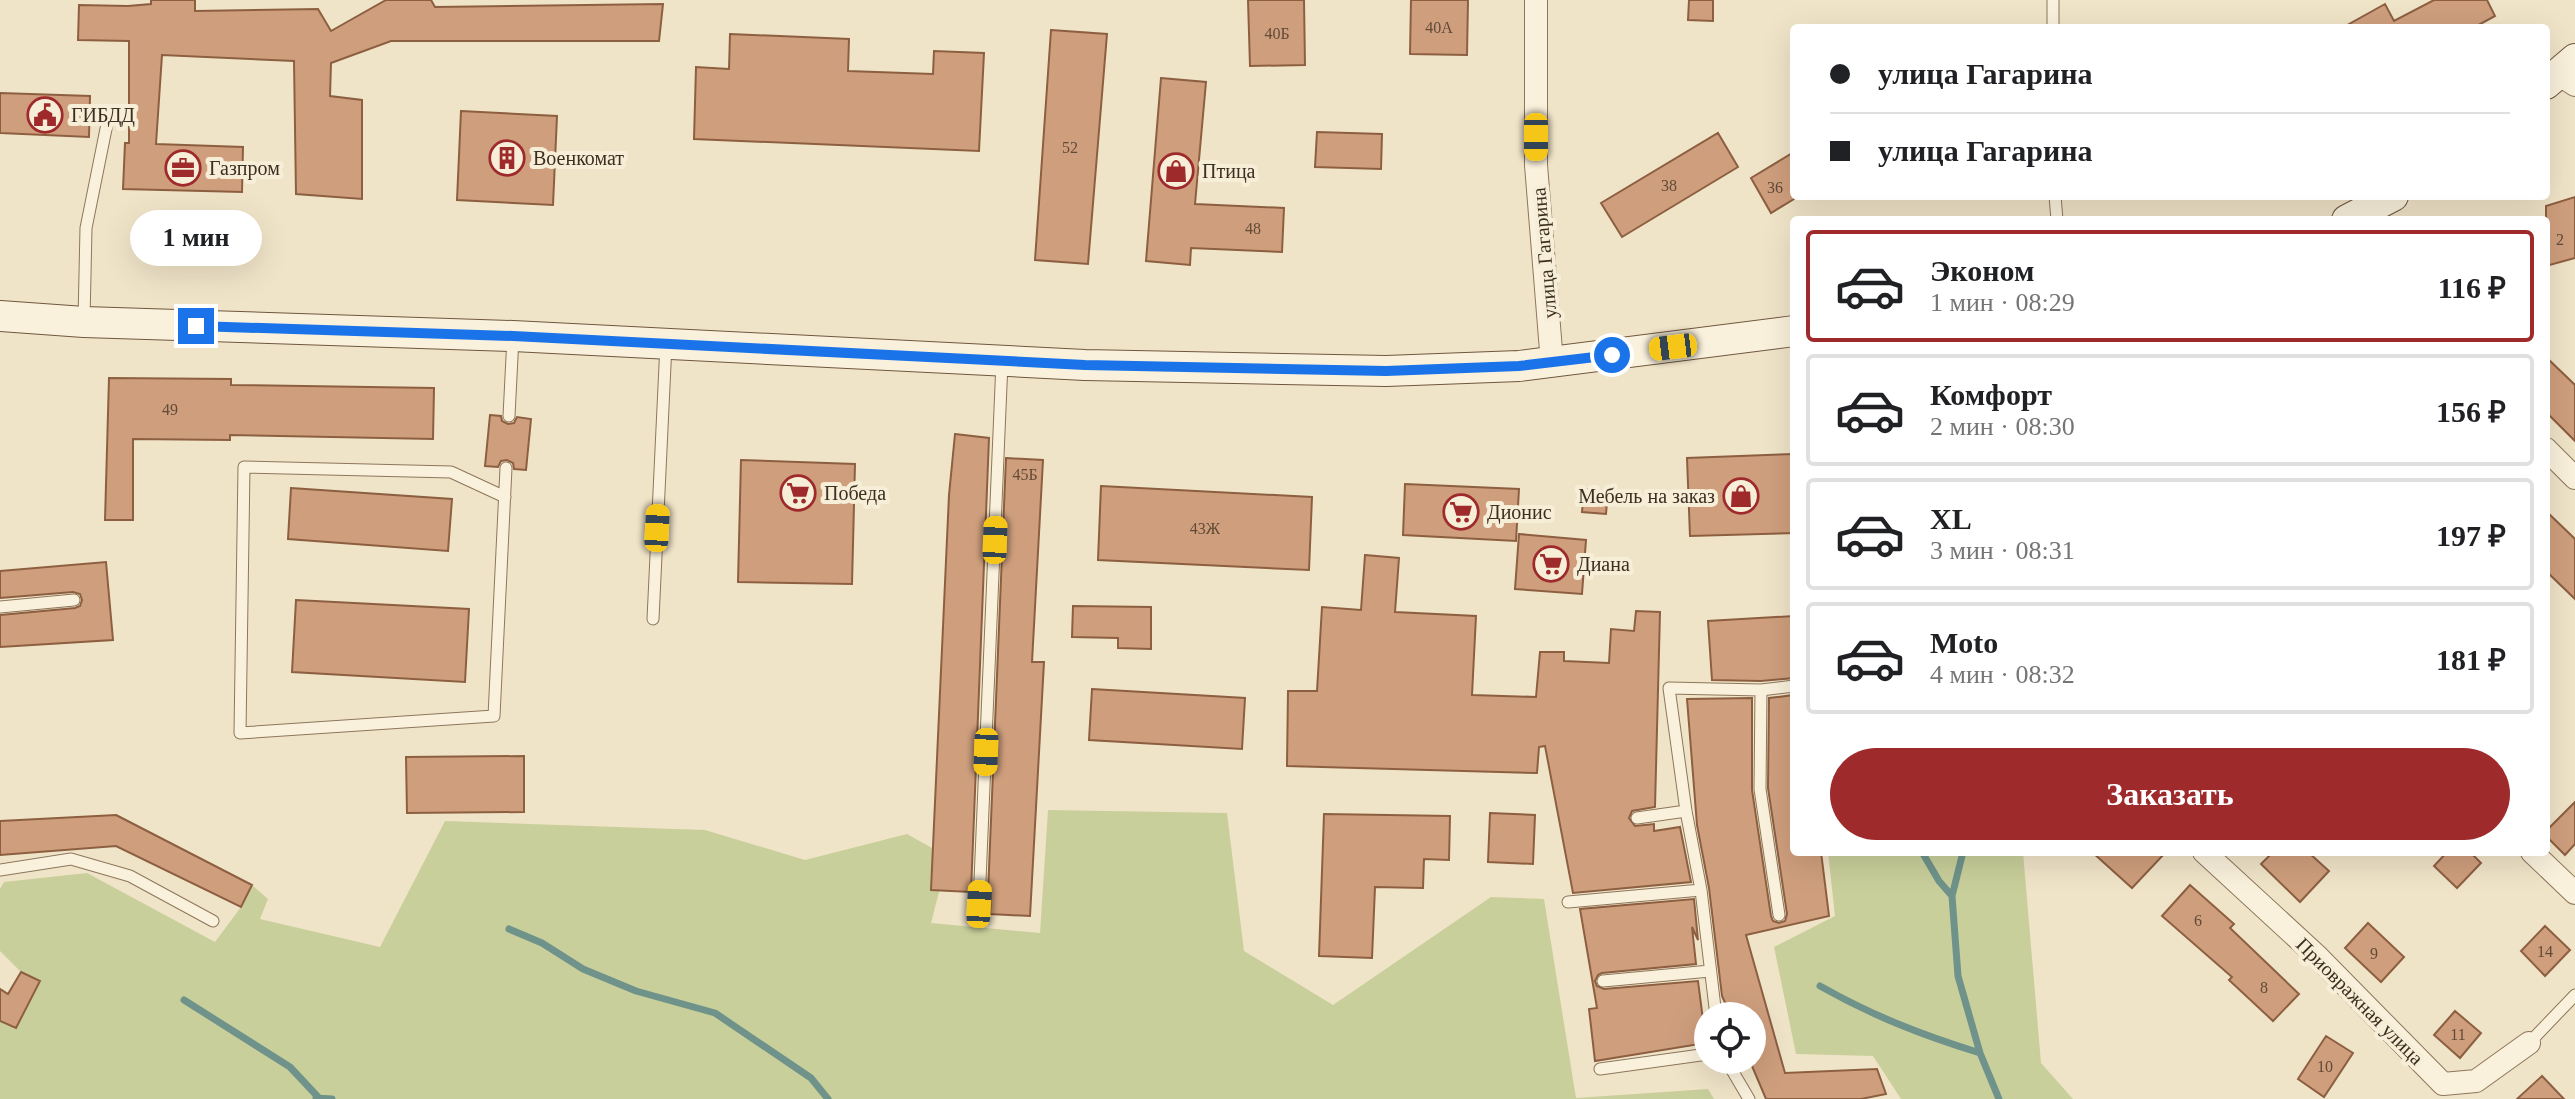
<!DOCTYPE html>
<html lang="ru">
<meta charset="utf-8">
<style>
:root{--surface:#fff;--page:#f6f6f6;--text:#202124;--muted:#757577;--line:#e0e0e0;--accent:#9e2a2b}
body{margin:0;font-family:"Times New Roman",serif;background:var(--page);color:var(--text);height:100vh;display:flex;flex-direction:column;font-size:30px;white-space:nowrap}
*{box-sizing:border-box;margin:0}
p{font-size:26px;color:var(--muted)}
.icon{flex:none;width:44px;height:44px;fill:none;stroke:currentColor;stroke-width:2;stroke-linecap:round;stroke-linejoin:round}
.map{position:relative;flex:1;overflow:hidden}
.drawer{position:absolute;left:1790px;top:216px;width:760px;height:640px;display:flex;flex-direction:column;background:var(--surface);border-radius:8px;box-shadow:0 8px 32px #0002}
.drawer>*{flex:none}
.hud{position:absolute;left:1790px;top:24px;width:760px;height:176px;border-radius:8px;box-shadow:0 8px 32px #0002;display:grid;align-content:center;height:176px;padding:0 40px;background:var(--surface)}
.controls{position:absolute;left:1694px;top:1002px;display:grid;gap:16px}
.controls a{display:grid;place-items:center;width:72px;height:72px;border-radius:50%;background:var(--surface);box-shadow:0 8px 32px #0002;font-size:40px}
.end{position:absolute;width:36px;height:36px;margin:-18px;border:10px solid #1a73e8;background:#fff;box-shadow:0 0 0 4px #fff}
.from{border-radius:50%}
.bubble{position:absolute;height:56px;border-radius:28px;background:var(--surface);box-shadow:0 8px 32px #0002;font-size:26px;font-weight:700;line-height:56px;text-align:center}
.car{position:absolute;width:24px;height:48px;margin:-24px -12px;border-radius:10px;box-shadow:0 0 6px 2px #0007;background:linear-gradient(#f5c518 24%,#345 0 40%,#f5c518 0 76%,#345 0 86%,#f5c518 0)}
.hud b{display:flex;align-items:center;gap:28px;height:76px;font-size:30px}
.hud b+b{border-top:2px solid var(--line)}
.hud i{width:20px;height:20px;background:var(--text)}
ul{padding:14px 0 0;list-style:none}
li{display:flex;align-items:center;gap:24px;height:112px;margin:0 16px 12px;padding:0 24px;border:4px solid var(--line);border-radius:8px}
li div{flex:1}
li b{display:block;font-size:30px}
li em{font-style:normal;font-weight:700}
li.active{border-color:var(--accent)}
li>.icon{width:72px;height:72px;stroke-width:1.5}
.cta{display:flex;gap:16px;margin-top:auto;padding:16px 40px}
.cta a{flex:1;height:92px;border-radius:48px;background:var(--accent);color:#fff;font-size:32px;font-weight:700;line-height:92px;text-align:center}
.map>svg:first-child{display:block}
.green{fill:#c9cf9b}
.lines{fill:none;stroke-linecap:round;stroke-linejoin:round}
.stream{stroke:#6f938a;stroke-width:7}
.building{fill:#cf9f7d;stroke:#8d5f41;stroke-width:2}
.lane-casing{stroke:#8d765c;stroke-width:13}
.street-casing{stroke:#8d765c;stroke-width:24}
.secondary-casing{stroke:#6f573f;stroke-width:32}
.lane{stroke:#faf1dc;stroke-width:11}
.street{stroke:#faf1dc;stroke-width:22}
.secondary{stroke:#faf1dc;stroke-width:30}
.route{stroke:#1a73e8;stroke-width:10}
.labels{text-anchor:middle;dominant-baseline:central;stroke-width:8;stroke-linejoin:round;paint-order:stroke}
.number-label{font-size:16px;fill:#624a37}
.poi-label{font-size:20px;fill:#3d2e20;stroke:#f7eed8;text-anchor:start}
.street-label{font-size:20px;fill:#3d2e20;stroke:#f7eed8}
</style>
<div class="map">
<svg width="2575" height="1099" viewBox="0 0 2575 1099">
<rect width="100%" height="100%" fill="#f0e4c8"/>
<path class="green" d="M1048,810L1227,813L1244,951L1333,1005L1491,897L1544,899L1576,1098L1708,1089L1714,1099H0V1021L16,1027L40,982L21,972L0,951V889L4,882L87,873L215,942L241,907L252,885L268,899L260,919L380,947L445,821L705,830L805,860L907,834L948,857L931,923L1040,933Z
M1828,852H2023L2041,1063L2073,1099H1901L1873,1056L1796,1054L1774,947L1835,916Z"/>
<g class="lines">
<path class="stream" d="M1922,852L1939,881L1952,896
M1963,852L1952,896L1958,976L1980,1053L1999,1099
M509,929L542,943L583,969L636,991L715,1013L811,1078L828,1099
M1820,986C1873,1016 1922,1035 1980,1053
M184,1000L290,1067L318,1097
M316,1098L332,1099"/>
</g>
<path class="building" d="M151,0H195V11L318,9L331,31L386,0H431L435,7L663,4L659,41H391L331,63L330,96L362,100V199L296,194L294,61L162,55L156,144L243,147L242,192L123,189L125,143H129V41L78,40L79,5L128,6L151,4Z
M1248,0H1304L1305,65L1250,66Z
M1411,0H1468L1467,55L1410,54Z
M1689,0H1713V21L1688,20Z
M2434,0H2487L2495,16L2473,28H2342L2385,4L2394,21Z
M1051,30L1107,34L1088,264L1035,260Z
M730,34L849,39L848,71L933,74L934,51L984,53L979,151L694,139L696,67L729,69Z
M1161,78L1206,82L1195,204L1284,208L1282,252L1191,248L1190,265L1146,261Z
M0,93L90,96L89,137L0,133Z
M461,111L557,116L553,205L457,200Z
M1317,132L1382,134L1381,169L1315,167Z
M1718,133L1738,167L1622,237L1601,203Z
M1794,152V199L1771,213L1751,178Z
M2575,197V258L2546,266V206Z
M2546,357L2575,385V441L2546,412Z
M109,378L231,379V385L434,388L433,439L230,435V440L133,439V520H105Z
M490,415L501,416L502,421L508,424L514,423L517,417L531,419L526,470L514,469L513,463L507,460L501,461L498,467L485,466Z
M955,434L989,438L971,892L931,890L949,495Z
M1794,454V533L1690,536L1687,458Z
M1006,458L1043,460L1032,662H1044L1030,916L990,914L991,893H988Z
M741,460L855,464L852,584L738,582Z
M1405,484L1519,489L1516,541L1403,535Z
M1101,486L1312,497L1309,570L1098,560Z
M291,488L452,499L448,551L288,539Z
M1584,489L1608,491L1606,514L1582,512Z
M2546,511L2575,539V599L2546,571Z
M1519,534L1586,540L1582,594L1515,589Z
M1365,555L1399,558L1395,612L1476,616L1472,695L1536,697L1540,652H1564V661L1609,663L1611,629L1634,631L1636,611L1660,612L1655,807L1632,811L1629,818L1635,826L1654,824V831L1680,827L1691,882L1573,893L1545,746L1539,747L1537,773L1287,766L1288,691H1317L1322,607L1361,610Z
M106,562L113,640L0,647V615L75,608L80,606L82,600L80,594L73,592L0,598V571Z
M296,600L469,609L465,682L292,672Z
M1073,606L1151,607V649L1118,648V638L1072,637Z
M1794,616V678L1761,681L1712,680L1708,621Z
M1092,689L1245,698L1242,749L1089,740Z
M1794,695V852H1821L1829,916L1746,935L1785,1073L1877,1069L1886,1094L1861,1099H1766L1752,1066V1016H1731L1722,996L1709,888L1697,825L1687,699L1752,698V790L1771,916L1773,921L1779,923L1785,921L1787,914L1768,788L1769,698Z
M524,756V812L407,813L406,757Z
M2575,802V844L2565,855L2546,836V831Z
M1490,813L1535,815L1533,864L1488,862Z
M1324,814L1450,816L1449,860L1424,859L1423,888L1375,887L1372,958L1319,956Z
M116,815L252,885L241,907L116,846L0,855V821Z
M2092,852H2166L2132,888Z
M2273,852H2308L2329,871L2300,902L2261,864Z
M2447,852H2470L2481,863L2457,888L2434,866Z
M2190,885L2234,924L2230,928L2299,994L2273,1021L2229,980L2232,977L2162,916Z
M1694,899L1698,940L1692,927L1696,964L1602,973L1598,975L1595,981L1597,986L1604,989L1698,981L1706,1043L1595,1061L1589,1009L1597,1008L1580,909Z
M2368,923L2404,957L2381,982L2345,948Z
M2545,926L2570,950L2545,976L2521,951Z
M21,972L40,981L16,1028L0,1021V989L8,994Z
M2455,1011L2481,1033L2460,1058L2434,1035Z
M2326,1036L2353,1053L2324,1097L2298,1079Z
M2542,1076L2564,1099H2517Z"/>
<g class="lines">
<defs>
<path id="lane" d="M2053,0V28
M2055,196L2057,220
M84,320L86,228L108,119
M509,416L513,337
M505,497L451,472L244,467L240,733L494,716L506,468
M0,607L74,600
M653,619L666,344
M1761,690L1760,789L1779,915
M1637,818L1686,811
M0,870L71,859L130,876L213,921
M1568,902L1701,890
M979,904L1002,362
M1603,981L1710,971
M1716,1016L1701,890L1686,811L1669,688L1761,690L1794,686
M2529,1043L2575,995
M1726,1060L1749,1099
M1600,1069L1708,1054"/>
<path id="street" d="M1536,0V165L1552,363
M2558,74L2575,85
M2546,449L2575,478
M2204,852L2316,955L2443,1084L2476,1081L2529,1043
M2532,852L2575,893"/>
<path id="secondary" d="M2546,84L2575,59
M2347,220L2393,196
M0,316L84,322L513,336L1085,365L1386,371L1519,366L1794,331"/>
</defs>
<use href="#lane" class="lane-casing"/>
<use href="#street" class="street-casing"/>
<use href="#secondary" class="secondary-casing"/>
<use href="#lane" class="lane"/>
<use href="#street" class="street"/>
<use href="#secondary" class="secondary"/>
</g>
<g class="lines">
<path class="route" d="M196,326L513,336L1085,365L1386,371L1519,366L1612,355"/>
</g>
<defs>
<symbol id="civic-ring" viewBox="-11 -11 22 22"><circle r="9.5" fill="#f7eed8" stroke="#9e2a2b" stroke-width="1.5"/><path d="M-.6-6.5H3V-4.5H.6V-3L4-1V1h2V6H-6V1h2V-1L-.6-3ZM-1.2 2.5V6h2.4V2.5Z" fill="#9e2a2b"/></symbol>
<symbol id="building-ring" viewBox="-11 -11 22 22"><circle r="9.5" fill="#f7eed8" stroke="#9e2a2b" stroke-width="1.5"/><path d="M-4-6H4V6H1V3H-1V6H-4ZM-2.5-4.3h1.7v1.8h-1.7ZM.8-4.3h1.7v1.8H.8ZM-2.5-1h1.7V.8h-1.7ZM.8-1h1.7V.8H.8Z" fill="#9e2a2b"/></symbol>
<symbol id="office-ring" viewBox="-11 -11 22 22"><circle r="9.5" fill="#f7eed8" stroke="#9e2a2b" stroke-width="1.5"/><path d="M-6-3h4V-5.5h4V-3h4V5H-6ZM-1-4.5V-3h2v-1.5ZM-6 0V1H6V0Z" fill="#9e2a2b"/></symbol>
<symbol id="shop-ring" viewBox="-11 -11 22 22"><circle r="9.5" fill="#f7eed8" stroke="#9e2a2b" stroke-width="1.5"/><path d="M-5-2.5h2.3a2.7 3.5 0 0 1 5.4 0H5L5.5 6h-11ZM-1.5-2.5h3a1.5 2.3 0 0 0-3 0Z" fill="#9e2a2b"/></symbol>
<symbol id="supermarket-ring" viewBox="-11 -11 22 22"><circle r="9.5" fill="#f7eed8" stroke="#9e2a2b" stroke-width="1.5"/><path d="M-6-5.5h2.5l.6 2H6L4.5 2H-2.5L-4.4-4H-6ZM-1.5 3.2a1.3 1.3 0 1 0 .1 0ZM3 3.2a1.3 1.3 0 1 0 .1 0Z" fill="#9e2a2b"/></symbol>
</defs>
<g fill-rule="evenodd">
<use href="#civic-ring" x="25" y="95" width="40" height="40"/>
<use href="#building-ring" x="487" y="138" width="40" height="40"/>
<use href="#office-ring" x="163" y="148" width="40" height="40"/>
<use href="#shop-ring" x="1156" y="151" width="40" height="40"/>
<use href="#supermarket-ring" x="778" y="473" width="40" height="40"/>
<use href="#shop-ring" x="1721" y="476" width="40" height="40"/>
<use href="#supermarket-ring" x="1441" y="492" width="40" height="40"/>
<use href="#supermarket-ring" x="1531" y="544" width="40" height="40"/>
</g>
<g class="labels">
<g class="number-label">
<text x="1439" y="27">40А</text>
<text x="1277" y="33">40Б</text>
<text x="1070" y="147">52</text>
<text x="1669" y="185">38</text>
<text x="1775" y="187">36</text>
<text x="1253" y="228">48</text>
<text x="2560" y="239">2</text>
<text x="170" y="409">49</text>
<text x="1025" y="474">45Б</text>
<text x="1205" y="528">43Ж</text>
<text x="2198" y="920">6</text>
<text x="2545" y="951">14</text>
<text x="2374" y="953">9</text>
<text x="2264" y="987">8</text>
<text x="2458" y="1034">11</text>
<text x="2325" y="1066">10</text>
</g>
<g class="poi-label">
<text x="71" y="115">ГИБДД</text>
<text x="533" y="158">Военкомат</text>
<text x="209" y="168">Газпром</text>
<text x="1202" y="171">Птица</text>
<text x="824" y="493">Победа</text>
<text x="1715" y="496" text-anchor="end">Мебель на заказ</text>
<text x="1487" y="512">Дионис</text>
<text x="1577" y="564">Диана</text>
</g>
<g class="street-label">
<text transform="translate(1544 253) rotate(-95)">улица Гагарина</text>
<text transform="translate(2360 1001) rotate(45)">Приовражная улица</text>
</g>
</g>
</svg>
<div class="controls">
<a><svg class="icon" aria-label="locate" viewBox="0 0 24 24"><circle cx="12" cy="12" r="6"/><path d="M12 2v4M12 18v4M2 12h4M18 12h4"/></svg></a>
</div>
<i class="end from" style="left:1612px;top:355px"></i>
<i class="end" style="left:196px;top:326px"></i>
<div class="bubble" style="left:130px;top:210px;width:132px">1 мин</div>
<i class="car" style="left:1536px;top:137px;rotate:180deg"></i>
<i class="car" style="left:1673px;top:347px;rotate:263deg"></i>
<i class="car" style="left:657px;top:528px;rotate:3deg"></i>
<i class="car" style="left:995px;top:540px;rotate:2deg"></i>
<i class="car" style="left:986px;top:752px;rotate:182deg"></i>
<i class="car" style="left:979px;top:904px;rotate:3deg"></i>
<div class="hud">
<b><i class="from"></i>улица Гагарина</b>
<b><i></i>улица Гагарина</b>
</div>
<section class="drawer">
<ul>
<li class="active"><svg class="icon" aria-label="car" viewBox="0 0 24 24"><path d="M5 17H2v-5l4-1 3-4h7l3 4 3 1v5h-3M9 17h6M6 11h13"/><circle cx="7" cy="17" r="2"/><circle cx="17" cy="17" r="2"/></svg><div><b>Эконом</b><p>1 мин · 08:29</p></div><em>116 ₽</em></li>
<li><svg class="icon" aria-label="car" viewBox="0 0 24 24"><path d="M5 17H2v-5l4-1 3-4h7l3 4 3 1v5h-3M9 17h6M6 11h13"/><circle cx="7" cy="17" r="2"/><circle cx="17" cy="17" r="2"/></svg><div><b>Комфорт</b><p>2 мин · 08:30</p></div><em>156 ₽</em></li>
<li><svg class="icon" aria-label="car" viewBox="0 0 24 24"><path d="M5 17H2v-5l4-1 3-4h7l3 4 3 1v5h-3M9 17h6M6 11h13"/><circle cx="7" cy="17" r="2"/><circle cx="17" cy="17" r="2"/></svg><div><b>XL</b><p>3 мин · 08:31</p></div><em>197 ₽</em></li>
<li><svg class="icon" aria-label="car" viewBox="0 0 24 24"><path d="M5 17H2v-5l4-1 3-4h7l3 4 3 1v5h-3M9 17h6M6 11h13"/><circle cx="7" cy="17" r="2"/><circle cx="17" cy="17" r="2"/></svg><div><b>Moto</b><p>4 мин · 08:32</p></div><em>181 ₽</em></li>
</ul>
<div class="cta"><a>Заказать</a></div>
</section>
</div>
